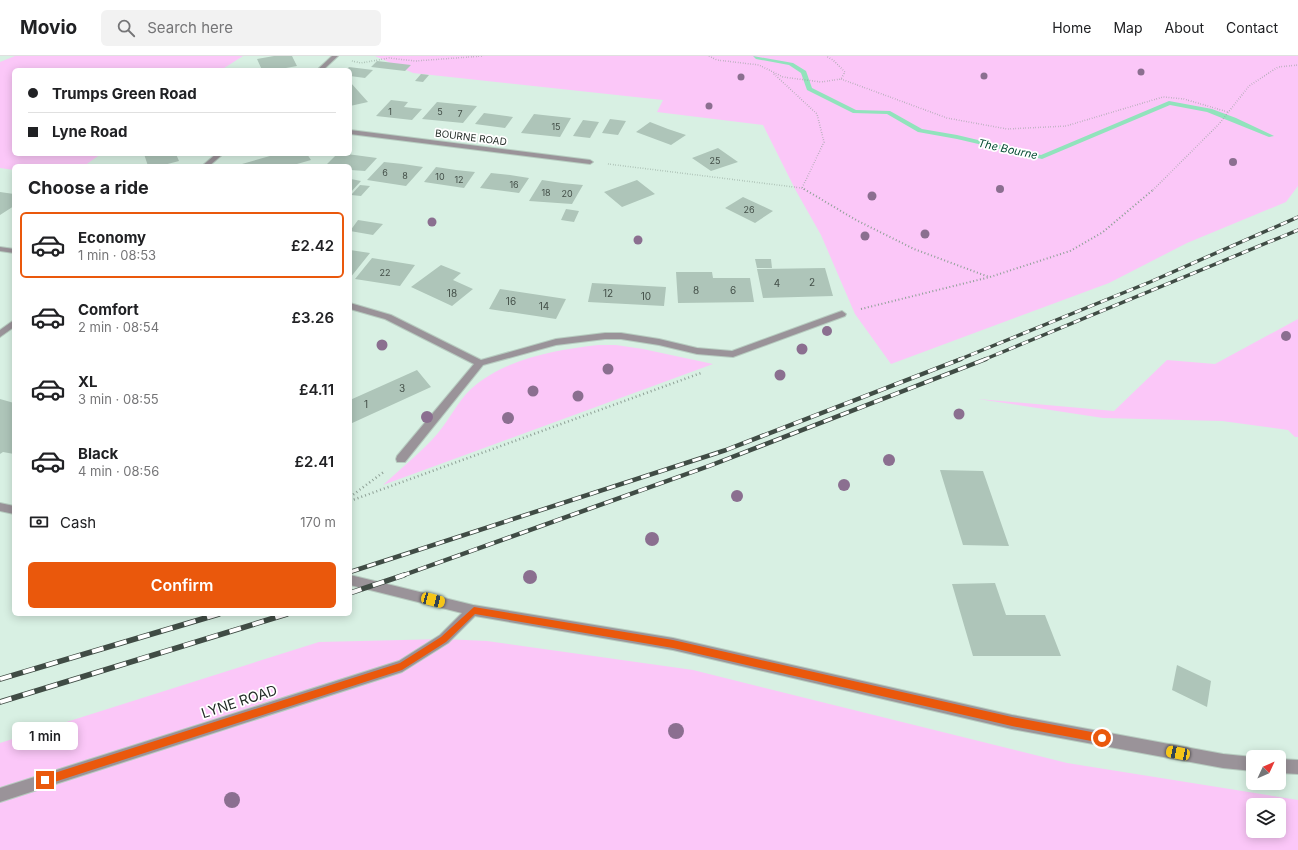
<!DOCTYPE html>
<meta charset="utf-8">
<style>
:root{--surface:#fff;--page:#f2f2f2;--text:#202124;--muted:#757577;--line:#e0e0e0;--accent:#ea580c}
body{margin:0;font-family:Inter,sans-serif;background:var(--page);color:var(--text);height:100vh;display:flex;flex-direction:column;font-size:15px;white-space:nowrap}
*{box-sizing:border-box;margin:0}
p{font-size:13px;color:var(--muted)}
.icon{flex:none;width:22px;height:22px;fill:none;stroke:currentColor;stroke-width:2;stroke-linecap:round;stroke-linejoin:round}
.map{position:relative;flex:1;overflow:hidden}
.sheet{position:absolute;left:12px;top:108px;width:340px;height:452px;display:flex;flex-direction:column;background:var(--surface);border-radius:6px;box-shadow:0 2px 10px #0003}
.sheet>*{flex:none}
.top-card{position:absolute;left:12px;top:12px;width:340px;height:88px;border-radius:6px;box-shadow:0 2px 10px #0003;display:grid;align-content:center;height:88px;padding:0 16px;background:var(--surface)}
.needle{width:26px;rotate:46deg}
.controls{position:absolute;left:1246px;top:694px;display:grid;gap:8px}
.controls a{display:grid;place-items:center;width:40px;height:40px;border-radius:6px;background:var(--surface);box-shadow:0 2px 10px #0003;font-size:20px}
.end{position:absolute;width:18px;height:18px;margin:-9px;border:5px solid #ea580c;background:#fff;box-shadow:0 0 0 2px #fff}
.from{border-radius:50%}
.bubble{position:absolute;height:28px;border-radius:6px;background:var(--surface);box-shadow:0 2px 10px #0003;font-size:13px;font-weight:600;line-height:28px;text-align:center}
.car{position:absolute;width:12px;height:24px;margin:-12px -6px;border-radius:5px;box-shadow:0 0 3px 1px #0007;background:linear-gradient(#f5c518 24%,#345 0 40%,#f5c518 0 76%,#345 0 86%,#f5c518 0)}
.top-card b{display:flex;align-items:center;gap:14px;height:38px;font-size:15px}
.top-card b+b{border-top:1px solid var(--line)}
.top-card i{width:10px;height:10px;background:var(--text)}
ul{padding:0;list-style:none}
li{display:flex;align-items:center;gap:12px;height:66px;margin:0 8px 6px;padding:0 8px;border:2px solid transparent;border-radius:6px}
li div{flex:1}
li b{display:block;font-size:15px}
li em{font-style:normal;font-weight:600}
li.selected{border-color:var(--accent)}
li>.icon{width:36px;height:36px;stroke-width:1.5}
h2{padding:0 16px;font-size:18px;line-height:48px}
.pay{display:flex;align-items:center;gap:10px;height:44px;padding:0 16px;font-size:15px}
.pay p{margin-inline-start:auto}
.cta{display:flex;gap:8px;margin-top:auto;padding:8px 16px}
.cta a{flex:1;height:46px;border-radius:6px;background:var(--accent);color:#fff;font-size:16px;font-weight:600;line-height:46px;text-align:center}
header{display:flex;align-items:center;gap:24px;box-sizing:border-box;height:56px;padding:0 20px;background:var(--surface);border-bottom:1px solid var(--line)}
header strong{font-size:19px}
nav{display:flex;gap:22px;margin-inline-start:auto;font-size:14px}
.search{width:280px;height:36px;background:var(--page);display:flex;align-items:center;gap:10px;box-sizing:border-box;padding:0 14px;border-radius:6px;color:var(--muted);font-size:15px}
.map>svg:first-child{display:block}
.green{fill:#fbc7f8;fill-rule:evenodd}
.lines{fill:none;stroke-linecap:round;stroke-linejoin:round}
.stream{fill:#91e3bc;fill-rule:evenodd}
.building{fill:#aec5b9}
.minor-casing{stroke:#b7ccc0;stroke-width:2}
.path-far2{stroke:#8ea096;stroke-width:1.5;stroke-dasharray:0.5 2;stroke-linecap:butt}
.path-far1{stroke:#8ea096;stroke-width:2;stroke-dasharray:1 2.5;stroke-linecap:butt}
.path{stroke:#8ea096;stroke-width:2.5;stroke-dasharray:1 3;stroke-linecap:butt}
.minor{fill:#9a9399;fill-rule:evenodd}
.rail-far2-casing{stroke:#404c45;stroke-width:3.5}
.rail-far1-casing{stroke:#404c45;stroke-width:4.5}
.rail-casing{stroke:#404c45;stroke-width:5.5}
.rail-far2{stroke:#fff;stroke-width:2.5;stroke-dasharray:7;stroke-linecap:butt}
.rail-far1{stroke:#fff;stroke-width:3;stroke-dasharray:9;stroke-linecap:butt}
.rail{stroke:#fff;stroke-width:4;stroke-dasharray:12;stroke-linecap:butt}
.tree{fill:#8b6f90}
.route{fill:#ea580c}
.labels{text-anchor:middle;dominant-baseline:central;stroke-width:3.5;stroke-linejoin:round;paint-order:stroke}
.far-number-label{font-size:9px;fill:#434f48}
.far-street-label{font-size:10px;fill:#1f2823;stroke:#fff}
.number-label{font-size:10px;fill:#434f48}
.far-water-label{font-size:11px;font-style:italic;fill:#064c34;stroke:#fff}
.near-street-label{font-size:14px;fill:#1f2823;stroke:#fff}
</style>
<header>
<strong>Movio</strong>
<div class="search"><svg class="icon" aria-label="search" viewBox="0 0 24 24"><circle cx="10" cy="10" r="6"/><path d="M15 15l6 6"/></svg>Search here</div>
<nav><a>Home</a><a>Map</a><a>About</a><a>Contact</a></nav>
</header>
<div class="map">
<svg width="1298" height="794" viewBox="0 0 1298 794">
<rect width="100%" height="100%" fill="#d8f0e3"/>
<path class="green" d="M15,0H243L221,14H14V98H101L84,110H14V114L0,112V6Z
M375,0H1298V130L1286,146L1187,187L1109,227L891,308L855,258L821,179L795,133L763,69L657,56L663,44L413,17Z
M1298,263V381H1295L1288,374L1222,365L1103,362L978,343L1114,355L1167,304L1215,308Z
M598,289H616L643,293L713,308L383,429C401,412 422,396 438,377C450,363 457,346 471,333C504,303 555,294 598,289Z
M444,583L487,585L693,614L1067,707L1298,744V794H0V687L319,586ZM1253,749H1279V775H1253Z"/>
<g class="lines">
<path class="stream" d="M753,0L793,7L806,15L812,32L856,54L890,55L922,73L957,79L1041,99L1169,45L1212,53L1236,62L1274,80L1269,81L1207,56L1170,49L1042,103L957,83L918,76L887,58L853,57L807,34L801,17L789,9L756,3Z"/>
</g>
<path class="building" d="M274,0H292L297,10L275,14H262L257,3Z
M377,5L411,9L405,15L371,11Z
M349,11L373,14L365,22L350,20V14H346Z
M421,18L429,19L423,26L415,25Z
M350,27H351L368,46L350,50Z
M391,44L408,46L404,51L422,53L412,64L376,60Z
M437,46L477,50L463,67L422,63Z
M484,57L499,59L513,61L505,72L475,68Z
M534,58L552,60L571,62L560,81L521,77Z
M610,63L626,65L618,79L602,77Z
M583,64L599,66L590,82L573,80Z
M650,66L668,73L686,79L671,89L636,76Z
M718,92L738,106L711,115L692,102Z
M144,98H176L179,105L160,110H148Z
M277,98H307L311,104L290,110H235Z
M337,98H347L377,102L365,115L350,114V110H325Z
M384,106L403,108L423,111L406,130L367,124Z
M436,111L456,114L475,116L464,132L424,126Z
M491,117L510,119L529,122L519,137L480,132Z
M351,123L361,125L350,137V124Z
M542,124L562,127L583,129L572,148L529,145Z
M637,124L655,138L622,151L604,136Z
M360,129L370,130L361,140L351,139Z
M0,136L14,138V150L0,159Z
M743,141L773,155L755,167L725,152Z
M566,153L579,155L574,166L561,164Z
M358,164L383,168L373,179L350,175Z
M350,194L370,197L350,222Z
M372,202L415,209L400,230L355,223Z
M755,203H771L772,212H757Z
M441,209L461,217L453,224L473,233L452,250L411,231Z
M825,212L833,240L763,242L757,213Z
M676,216H712L713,222H750L754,246L678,247Z
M592,227L666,231L664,250L588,246Z
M500,233L566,243L556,263L489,253Z
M417,314L431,331L350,368V344Z
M0,343L14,347L12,352L14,351V398L3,396L0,398Z
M940,414L983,415L1009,490L963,489Z
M995,527L1006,559H1045L1061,600H973L952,528Z
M1177,609L1211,625L1207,651L1172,634Z"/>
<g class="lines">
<defs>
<path id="minor" d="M332,0H338L323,14H317Z
M350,74L590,104L593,106L590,108L350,78Z
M216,98H223L209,110H202Z
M0,191L14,193V197L0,195Z
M350,247L391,259L481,304L556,283L605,277H621L659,283L697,292L732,295L839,256L842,255L846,258L845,260L733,301L697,298L659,289L621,283H605L556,289L483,309L405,406H397L396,403L397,400L474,308L385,263L350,253Z
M14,264V271L0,281V274Z
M0,447L14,450V458L0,455Z
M350,519L473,549L673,582L1012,659L1223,698L1253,701V715L1223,712L1012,673L673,594L475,560L448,587L402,616L0,746V732L399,605L440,579L462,557L350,529Z
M1279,703L1298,704V718L1279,717Z"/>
</defs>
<use href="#minor" class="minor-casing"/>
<path class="path-far2" d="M709,0L717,4L759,9L783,21L821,26L841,23L845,16L833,4L826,0
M352,5L361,7L389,2L415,5L483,0
M774,18L817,58L824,86L802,132
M841,23L947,62L1007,73L1066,70L1163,41L1184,43L1228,56
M608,108L802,132L805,134
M1153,134L1219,68L1249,30L1278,11L1298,9"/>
<path class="path-far1" d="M804,133L856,164L914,193L989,221
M861,253L990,221L1070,195L1103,176L1154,133"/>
<path class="path" d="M350,441L385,415
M350,445L701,317"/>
<use href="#minor" class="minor"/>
<defs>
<path id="rail-far2" d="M958,304L1150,226L1298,161
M983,304L1298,174"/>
<path id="rail-far1" d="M350,516L726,394L961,303
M401,520L709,410L986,303"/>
<path id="rail" d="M350,537L404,519
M0,623L219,558
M0,646L287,558"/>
</defs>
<use href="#rail-far2" class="rail-far2-casing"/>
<use href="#rail-far1" class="rail-far1-casing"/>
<use href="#rail" class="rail-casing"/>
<use href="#rail-far2" class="rail-far2"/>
<use href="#rail-far1" class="rail-far1"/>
<use href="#rail" class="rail"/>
</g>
<g class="tree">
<circle cx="1141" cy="16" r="3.5"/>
<circle cx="984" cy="20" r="3.5"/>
<circle cx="741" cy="21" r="3.5"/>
<circle cx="709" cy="50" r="3.5"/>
<circle cx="1233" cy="106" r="4"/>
<circle cx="1000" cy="133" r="4"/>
<circle cx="872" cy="140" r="4.5"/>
<circle cx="432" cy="166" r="4.5"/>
<circle cx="925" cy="178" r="4.5"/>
<circle cx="865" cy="180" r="4.5"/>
<circle cx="638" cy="184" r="4.5"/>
<circle cx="827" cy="275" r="5"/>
<circle cx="1286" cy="280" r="5"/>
<circle cx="382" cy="289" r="5.5"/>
<circle cx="802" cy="293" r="5.5"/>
<circle cx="608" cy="313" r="5.5"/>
<circle cx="780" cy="319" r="5.5"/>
<circle cx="533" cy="335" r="5.5"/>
<circle cx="578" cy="340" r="5.5"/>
<circle cx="959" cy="358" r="5.5"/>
<circle cx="427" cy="361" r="6"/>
<circle cx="508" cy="362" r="6"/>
<circle cx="889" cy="404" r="6"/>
<circle cx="844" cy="429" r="6"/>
<circle cx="737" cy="440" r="6"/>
<circle cx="652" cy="483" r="7"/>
<circle cx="530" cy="521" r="7"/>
<circle cx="676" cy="675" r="8"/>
<circle cx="232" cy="744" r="8"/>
</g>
<path class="route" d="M474,551L673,584L1012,661L1102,678L1107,682L1102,687L1012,670L673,592L475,558L446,586L402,614L45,729L41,724L45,720L400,607L441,581Z"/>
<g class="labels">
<g class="far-number-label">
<text x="390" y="55">1</text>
<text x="440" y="55">5</text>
<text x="460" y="57">7</text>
<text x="556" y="70">15</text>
<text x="715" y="104">25</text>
<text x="385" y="116">6</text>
<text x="405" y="119">8</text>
<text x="440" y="120">10</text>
<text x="459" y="123">12</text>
<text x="514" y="128">16</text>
<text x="546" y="136">18</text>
<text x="567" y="137">20</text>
<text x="749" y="153">26</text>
<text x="385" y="216">22</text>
</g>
<g class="far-street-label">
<text transform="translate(471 81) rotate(7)">BOURNE ROAD</text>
</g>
<g class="number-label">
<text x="812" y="226">2</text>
<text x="777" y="227">4</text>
<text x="696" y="234">8</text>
<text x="733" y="234">6</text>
<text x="452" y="237">18</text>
<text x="608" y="237">12</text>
<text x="646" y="240">10</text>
<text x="511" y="245">16</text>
<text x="544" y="250">14</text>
<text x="402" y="332">3</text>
<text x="366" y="348">1</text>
</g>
<g class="far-water-label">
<text transform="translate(1008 93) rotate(12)">The Bourne</text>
</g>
<g class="near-street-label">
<text transform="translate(239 645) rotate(-18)">LYNE ROAD</text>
</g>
</g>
</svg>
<div class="controls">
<a><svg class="needle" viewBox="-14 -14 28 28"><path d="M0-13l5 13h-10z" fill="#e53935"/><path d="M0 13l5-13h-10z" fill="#757577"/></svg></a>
<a><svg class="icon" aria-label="layers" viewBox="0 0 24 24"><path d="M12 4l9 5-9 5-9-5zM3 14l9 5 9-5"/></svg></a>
</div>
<i class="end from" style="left:1102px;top:682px"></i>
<i class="end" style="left:45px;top:724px"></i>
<div class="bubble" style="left:12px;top:666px;width:66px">1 min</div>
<i class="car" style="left:433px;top:544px;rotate:105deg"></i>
<i class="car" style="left:1178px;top:697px;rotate:281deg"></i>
<div class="top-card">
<b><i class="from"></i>Trumps Green Road</b>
<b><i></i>Lyne Road</b>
</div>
<section class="sheet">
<h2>Choose a ride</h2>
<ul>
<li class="selected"><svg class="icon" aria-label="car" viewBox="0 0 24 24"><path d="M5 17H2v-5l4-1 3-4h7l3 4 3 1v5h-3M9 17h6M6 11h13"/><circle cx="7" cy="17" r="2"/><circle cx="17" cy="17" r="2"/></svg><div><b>Economy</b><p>1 min · 08:53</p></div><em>£2.42</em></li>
<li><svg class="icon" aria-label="car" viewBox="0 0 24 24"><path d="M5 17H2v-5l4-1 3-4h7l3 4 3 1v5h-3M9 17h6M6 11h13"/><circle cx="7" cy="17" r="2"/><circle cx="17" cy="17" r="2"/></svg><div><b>Comfort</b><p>2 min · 08:54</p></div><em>£3.26</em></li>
<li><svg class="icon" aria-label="car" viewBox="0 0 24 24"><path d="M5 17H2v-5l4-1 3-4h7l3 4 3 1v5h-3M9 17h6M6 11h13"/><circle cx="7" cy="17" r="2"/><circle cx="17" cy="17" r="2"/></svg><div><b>XL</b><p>3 min · 08:55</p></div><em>£4.11</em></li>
<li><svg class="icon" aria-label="car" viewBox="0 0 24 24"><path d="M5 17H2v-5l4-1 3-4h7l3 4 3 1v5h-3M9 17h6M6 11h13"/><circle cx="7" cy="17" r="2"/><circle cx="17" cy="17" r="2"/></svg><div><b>Black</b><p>4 min · 08:56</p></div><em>£2.41</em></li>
</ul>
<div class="pay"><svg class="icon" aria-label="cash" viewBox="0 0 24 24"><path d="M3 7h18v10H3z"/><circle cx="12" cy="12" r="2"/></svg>Cash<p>170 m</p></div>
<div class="cta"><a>Confirm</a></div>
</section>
</div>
